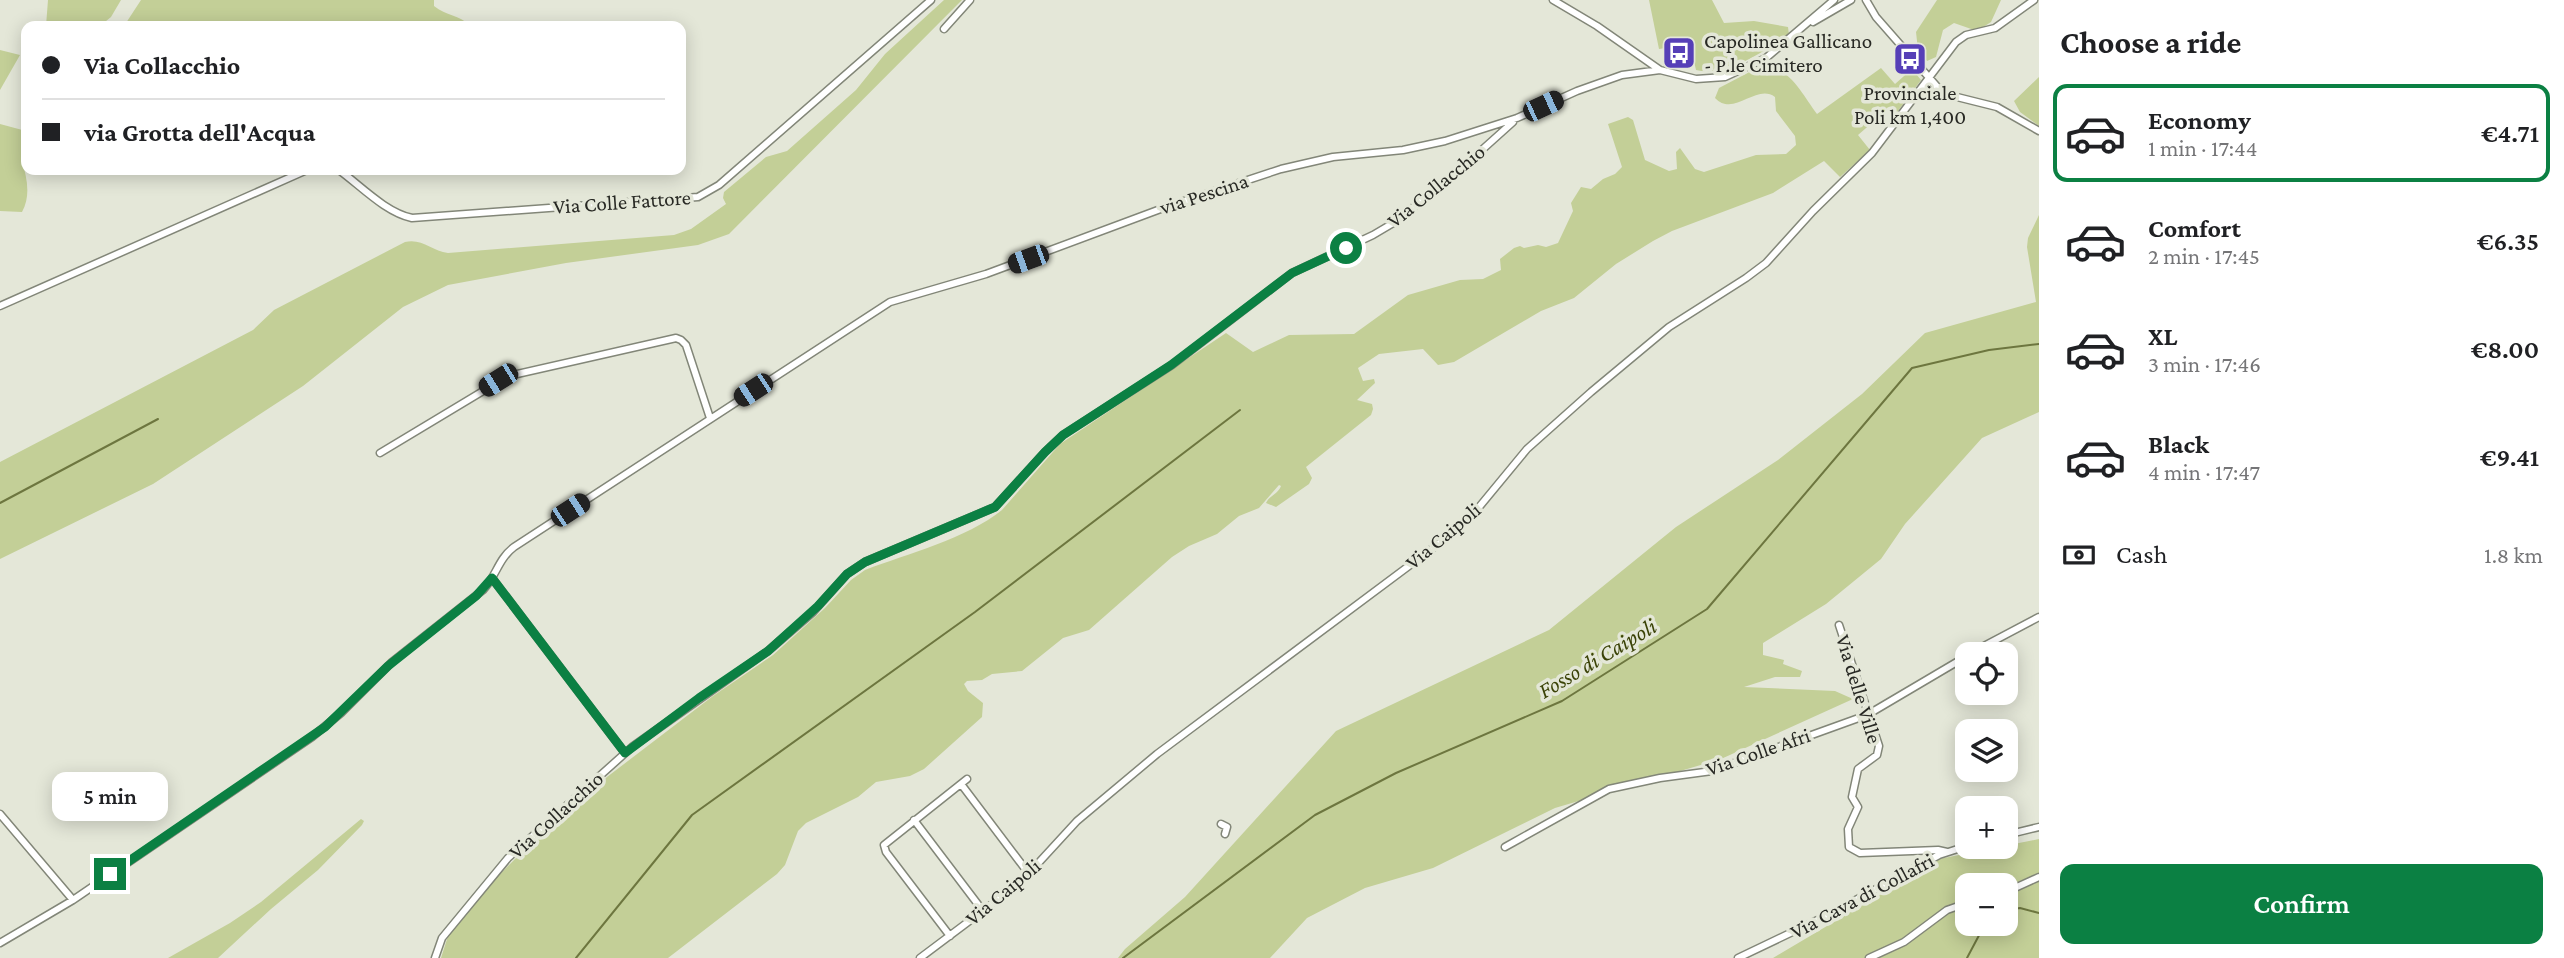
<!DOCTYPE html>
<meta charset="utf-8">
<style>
:root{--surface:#fff;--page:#f6f6f6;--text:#202124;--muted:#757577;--line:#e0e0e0;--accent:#0b8043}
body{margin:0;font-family:"Crimson Pro",serif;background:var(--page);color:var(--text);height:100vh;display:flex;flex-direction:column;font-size:26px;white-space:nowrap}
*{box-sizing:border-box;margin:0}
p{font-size:23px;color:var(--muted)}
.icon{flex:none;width:38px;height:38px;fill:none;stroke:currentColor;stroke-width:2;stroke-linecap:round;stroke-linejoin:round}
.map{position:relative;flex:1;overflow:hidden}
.panel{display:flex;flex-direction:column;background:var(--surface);width:525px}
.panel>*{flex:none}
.banner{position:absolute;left:21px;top:21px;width:665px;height:154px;border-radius:14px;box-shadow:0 4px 18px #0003;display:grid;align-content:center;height:154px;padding:0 21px;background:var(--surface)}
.tools{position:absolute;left:1955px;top:642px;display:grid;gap:14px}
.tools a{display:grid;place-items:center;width:63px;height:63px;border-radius:14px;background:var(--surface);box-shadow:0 4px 18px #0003;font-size:35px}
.end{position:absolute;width:32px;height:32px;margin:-16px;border:9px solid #0b8043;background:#fff;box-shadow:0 0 0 4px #fff}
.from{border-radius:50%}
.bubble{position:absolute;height:49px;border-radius:14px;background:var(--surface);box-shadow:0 4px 18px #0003;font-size:23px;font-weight:600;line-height:49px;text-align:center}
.car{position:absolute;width:21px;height:42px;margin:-21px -10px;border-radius:9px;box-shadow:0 0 5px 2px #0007;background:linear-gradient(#222 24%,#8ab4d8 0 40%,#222 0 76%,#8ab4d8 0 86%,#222 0)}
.banner b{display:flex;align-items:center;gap:24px;height:66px;font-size:26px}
.banner b+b{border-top:2px solid var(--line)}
.banner i{width:18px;height:18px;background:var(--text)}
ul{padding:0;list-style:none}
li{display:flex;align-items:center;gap:21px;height:98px;margin:0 14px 10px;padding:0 7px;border:4px solid transparent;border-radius:14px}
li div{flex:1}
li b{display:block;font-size:26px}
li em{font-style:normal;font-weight:600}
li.current{border-color:var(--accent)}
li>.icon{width:63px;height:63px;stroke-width:1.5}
h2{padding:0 21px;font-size:32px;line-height:84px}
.pay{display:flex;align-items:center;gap:18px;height:77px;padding:0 21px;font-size:26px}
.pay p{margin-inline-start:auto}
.button{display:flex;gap:14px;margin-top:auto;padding:14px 21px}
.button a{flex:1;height:80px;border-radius:14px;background:var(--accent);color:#fff;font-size:28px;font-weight:600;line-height:80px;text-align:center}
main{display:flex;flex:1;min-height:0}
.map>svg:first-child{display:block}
.green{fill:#c3cf97;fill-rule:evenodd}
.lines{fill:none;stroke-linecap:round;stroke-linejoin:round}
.stream{stroke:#6d763f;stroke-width:2}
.minor-casing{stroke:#828678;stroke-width:9}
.minor{stroke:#fff;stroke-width:6}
.route{stroke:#0b8043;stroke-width:9}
.labels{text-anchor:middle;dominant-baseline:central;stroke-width:7;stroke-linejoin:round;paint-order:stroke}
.poi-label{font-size:21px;fill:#282924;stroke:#e4e7d8;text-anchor:start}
.street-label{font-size:21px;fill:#282924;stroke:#e4e7d8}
.water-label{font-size:23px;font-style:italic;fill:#3b4307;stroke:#e4e7d8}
</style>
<main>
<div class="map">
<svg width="2039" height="958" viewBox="0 0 2039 958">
<rect width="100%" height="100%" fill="#e4e7d8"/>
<path class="green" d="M48,0H121L111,17L100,26H46Z
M141,0H434V6C446,16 460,15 469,25L124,26Z
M944,0H962L729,234L698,245L566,263L448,285L403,307L303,386L153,484L0,559V462L253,330L274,310L405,242C422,238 432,251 448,253L674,235L691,229L726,204L723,198L724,192L766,157L787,151L856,90L885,54Z
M1649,0H1712L1724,23L1754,21L1788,27L1789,35C1764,51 1728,77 1696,70L1690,44L1659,49Z
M1937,0H2001L1991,22L1977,31L1954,23L1943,30L1936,57L1927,61L1918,50L1916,32Z
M0,50L20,55L0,90Z
M1761,66C1789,65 1802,94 1817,114L1881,68L1895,84L1912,69L1921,80L1895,115L1888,110L1885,113L1881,109L1871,119L1873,122L1858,135L1870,150L1840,177L1824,161L1773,193L1672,231L1653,241L1616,264L1574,298L1541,311L1454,362L1438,365L1423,349L1379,354L1358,368L1363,381L1374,379L1375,383L1357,400L1372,404L1373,409L1371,415L1306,467L1312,478L1309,484L1276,507L1266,503C1269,496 1278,494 1281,486L1279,485L1259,508L1239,516L1217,534L1189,546L1172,557L1089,630L1063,638L1022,671L992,674L982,680L967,681L964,684L968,691L983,703L982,717L924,769L910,776L876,782L858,797L806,823L798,831L785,865L777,874L668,958H441L448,936L485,889L515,859L607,777L713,696L773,655L825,608L851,580L865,570C909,553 966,539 1002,510L1060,444L1226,333L1253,352L1289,335L1354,334L1408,295L1460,280L1483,279L1501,270L1500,259L1514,248L1520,246L1524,248L1538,245L1546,247L1558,243L1573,211L1571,203L1581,187L1591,189L1603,179L1615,174L1622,167L1608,124L1628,117L1633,120L1645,160L1669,171L1677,169L1676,152L1680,148L1695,169L1704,172L1756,155L1786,154L1796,145L1795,136L1776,111L1775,97C1756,83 1734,118 1715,98L1719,88Z
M2039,77V126L2020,112L2014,101Z
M0,124L26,131V160L22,161C27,178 31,196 22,212L0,211Z
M2039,215V412L1982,438L1905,524L1881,559L1826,604L1763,643V655L1784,660L1783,664L1802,671L1800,677H1775L1744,687L1835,691L1853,699L1721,759L1555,808L1433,868L1365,888L1307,918L1270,958H1118L1125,949L1185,897L1336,731L1549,630L1676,527L1778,460L1862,394L1925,333L2036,302L2027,247L2028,238Z
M361,819L364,821L362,825L318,870L271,909L218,958H168L230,923L261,902Z
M2039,839V958H1773L1881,894L1929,861ZM1967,886H2006V924H1967Z"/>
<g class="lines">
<path class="stream" d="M0,503L158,419
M2006,910L2020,908L2039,913
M576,958L692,815L975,612L1240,410
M1123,958L1315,815L1396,773L1562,701L1707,609L1912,368L1989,350L2039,344
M1967,958L1985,924"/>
<defs>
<path id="minor" d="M1553,0L1597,26L1660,70
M1866,0L1876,17L1940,90L1953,96L1997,107L2039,131
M1813,22L1851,0
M944,29L970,0
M339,170C361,186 385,212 412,218L698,197L719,185L931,0
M0,306L307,170
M380,453L508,376L676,338L681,340L686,345L710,418
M492,578L625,753
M1839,625L1879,746L1877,755L1858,769L1852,797L1858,807L1848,829L1849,847L1860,853L1938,850L1947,852
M1969,654L2039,617
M961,784L1029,874
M0,814L73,900
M914,820L983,911
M1221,824L1227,827L1225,834
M2006,835L2039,827
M1505,847L1609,789L1660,778L1712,771L1867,715L1967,656
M2006,892L2039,877
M950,936L886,852L884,845L967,779
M0,943L73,900L312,737L341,713L392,662L483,590C496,577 498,559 514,547L890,302L986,274L1166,207L1281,169L1333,157L1403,150L1445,141L1517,118L1577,91L1622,75L1660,70L1696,79L1725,77L1766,58L1834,0
M435,958L442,938L508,858L632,747L768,651L813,612L847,574L865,562L995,507L1045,452L1063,435L1172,365L1292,273L1373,235L1395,222L1454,175L1513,122
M920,958L1020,883L1077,821L1157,754L1457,530L1475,512L1527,449L1591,392L1669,327L1746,278L1766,263L1813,211L1872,153L1956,42L1966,35L1995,28L2034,0
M1738,958L1830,914L1939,855L1967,846
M1869,958L1904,942L1947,910L1967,903"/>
</defs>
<use href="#minor" class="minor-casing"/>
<use href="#minor" class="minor"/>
</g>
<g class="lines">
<path class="route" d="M110,874L325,727L388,666L476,596L492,578L625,753L699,698L768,651L818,606L847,574L865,562L995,507L1045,452L1063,435L1171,365L1292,273L1346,248"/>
</g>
<defs>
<symbol id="bus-square" viewBox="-11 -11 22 22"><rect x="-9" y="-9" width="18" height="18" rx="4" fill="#563fb7" stroke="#e4e7d8"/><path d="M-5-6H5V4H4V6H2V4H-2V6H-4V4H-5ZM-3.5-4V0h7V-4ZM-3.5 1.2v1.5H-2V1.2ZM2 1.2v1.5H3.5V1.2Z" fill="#fff"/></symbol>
</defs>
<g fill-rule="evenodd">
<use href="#bus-square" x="1660" y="34" width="38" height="38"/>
<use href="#bus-square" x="1891" y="40" width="38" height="38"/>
</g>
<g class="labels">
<g class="poi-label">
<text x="1704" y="41">Capolinea Gallicano<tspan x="1704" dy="24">- P.le Cimitero</tspan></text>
<text x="1910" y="93" text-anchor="middle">Provinciale<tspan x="1910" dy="24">Poli km 1,400</tspan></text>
</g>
<g class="street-label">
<text transform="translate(1436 186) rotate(-39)">Via Collacchio</text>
<text transform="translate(1204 194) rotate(-18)">via Pescina</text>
<text transform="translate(622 202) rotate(-4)">Via Colle Fattore</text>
<text transform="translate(1443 536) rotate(-40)">Via Caipoli</text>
<text transform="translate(1859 689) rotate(73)">Via delle Ville</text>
<text transform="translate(1758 752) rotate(-19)">Via Colle Afri</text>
<text transform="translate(556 815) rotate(-42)">Via Collacchio</text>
<text transform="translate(1003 892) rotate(-40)">Via Caipoli</text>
<text transform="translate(1862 896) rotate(-28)">Via Cava di Collafri</text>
</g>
<g class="water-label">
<text transform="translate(1597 658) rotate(-31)">Fosso di Caipoli</text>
</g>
</g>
</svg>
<div class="tools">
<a><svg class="icon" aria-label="locate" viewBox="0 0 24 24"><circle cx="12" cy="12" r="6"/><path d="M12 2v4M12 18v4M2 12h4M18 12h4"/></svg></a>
<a><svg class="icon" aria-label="layers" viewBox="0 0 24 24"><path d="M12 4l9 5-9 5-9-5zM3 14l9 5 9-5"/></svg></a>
<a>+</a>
<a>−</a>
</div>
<i class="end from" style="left:1346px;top:248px"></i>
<i class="end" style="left:110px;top:874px"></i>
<div class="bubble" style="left:52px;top:772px;width:116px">5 min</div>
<i class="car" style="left:1543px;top:106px;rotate:65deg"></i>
<i class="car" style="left:1028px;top:259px;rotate:250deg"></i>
<i class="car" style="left:498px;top:380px;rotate:238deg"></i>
<i class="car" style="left:753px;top:390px;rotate:237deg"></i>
<i class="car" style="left:570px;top:510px;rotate:57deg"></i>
<div class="banner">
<b><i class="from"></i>Via Collacchio</b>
<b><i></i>via Grotta dell'Acqua</b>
</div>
</div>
<section class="panel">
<h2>Choose a ride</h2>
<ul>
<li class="current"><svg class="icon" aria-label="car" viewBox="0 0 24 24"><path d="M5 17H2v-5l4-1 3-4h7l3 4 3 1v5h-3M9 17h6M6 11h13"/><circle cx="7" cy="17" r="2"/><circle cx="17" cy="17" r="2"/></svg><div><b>Economy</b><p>1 min · 17:44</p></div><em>€4.71</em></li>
<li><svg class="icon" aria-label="car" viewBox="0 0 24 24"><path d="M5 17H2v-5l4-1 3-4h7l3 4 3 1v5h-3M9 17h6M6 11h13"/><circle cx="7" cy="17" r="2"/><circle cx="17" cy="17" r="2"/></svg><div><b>Comfort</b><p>2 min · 17:45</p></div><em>€6.35</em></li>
<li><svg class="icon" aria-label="car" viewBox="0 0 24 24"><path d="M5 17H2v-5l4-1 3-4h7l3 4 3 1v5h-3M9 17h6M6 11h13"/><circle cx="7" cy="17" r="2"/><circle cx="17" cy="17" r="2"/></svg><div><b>XL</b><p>3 min · 17:46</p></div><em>€8.00</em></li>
<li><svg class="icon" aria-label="car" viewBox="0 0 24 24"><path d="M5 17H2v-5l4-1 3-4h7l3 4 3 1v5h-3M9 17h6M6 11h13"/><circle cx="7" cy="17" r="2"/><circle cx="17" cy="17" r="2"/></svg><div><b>Black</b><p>4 min · 17:47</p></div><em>€9.41</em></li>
</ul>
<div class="pay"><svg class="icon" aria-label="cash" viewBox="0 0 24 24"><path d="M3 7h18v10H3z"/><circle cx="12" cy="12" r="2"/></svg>Cash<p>1.8 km</p></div>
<div class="button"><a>Confirm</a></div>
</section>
</main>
